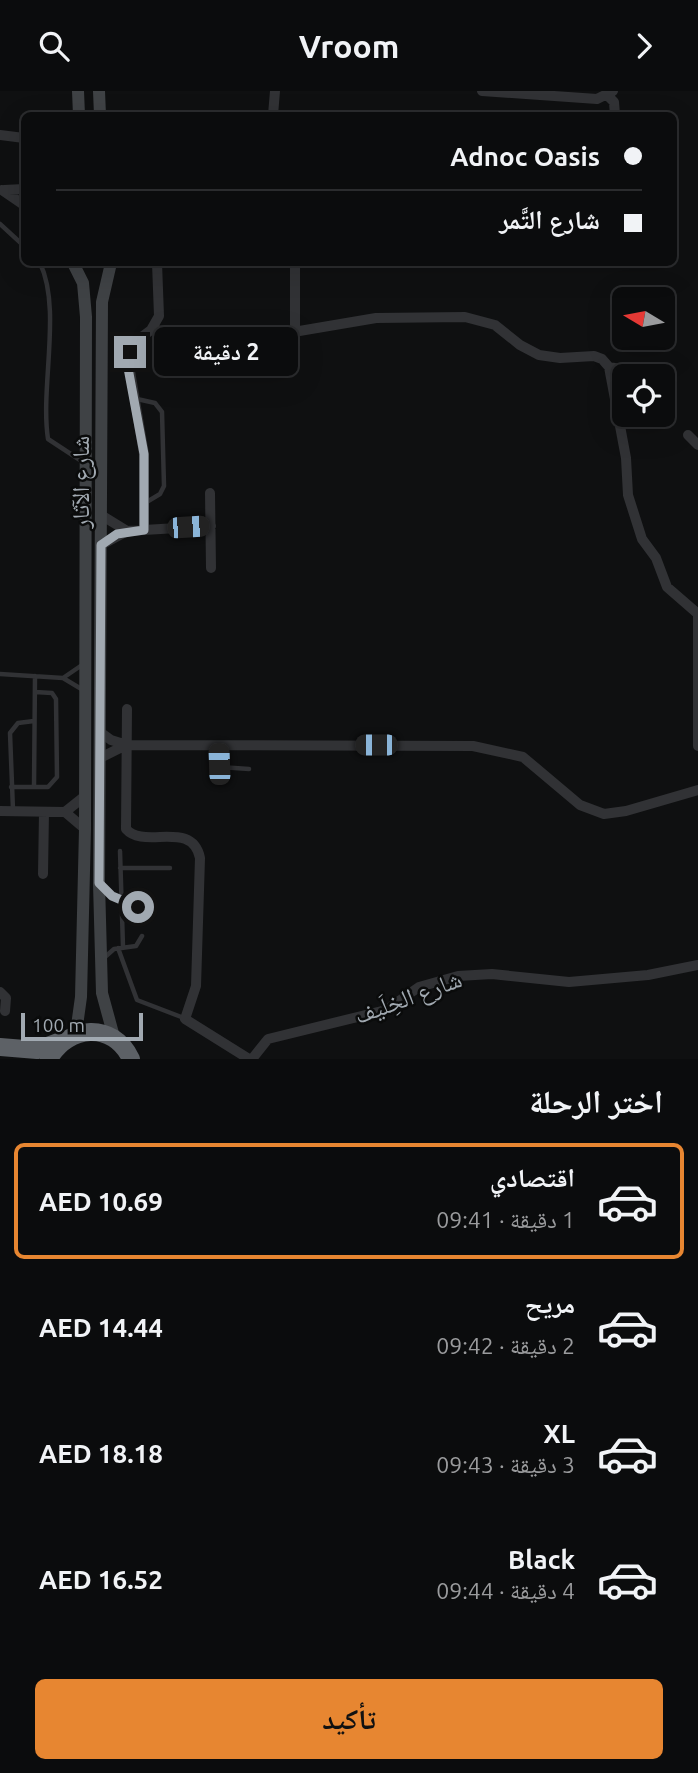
<!DOCTYPE html>
<html lang="ar">
<meta charset="utf-8">
<style>
:root{--surface:#0b0c0d;--page:#141516;--text:#f1f3f6;--muted:#9a9b9d;--line:#2b2c2e;--accent:#e78631}
body{margin:0;font-family:Ubuntu,"Noto Naskh Arabic",sans-serif;background:var(--page);color:var(--text);direction:rtl;height:100vh;display:flex;flex-direction:column;font-size:26px;white-space:nowrap}
*{box-sizing:border-box;margin:0}
p{font-size:23px;color:var(--muted)}
.icon{flex:none;width:38px;height:38px;fill:none;stroke:currentColor;stroke-width:2;stroke-linecap:round;stroke-linejoin:round}
.map{position:relative;height:968px;overflow:hidden;direction:ltr}
.details{display:flex;flex-direction:column;background:var(--surface);flex:1}
.details>*{flex:none}
.banner{position:absolute;left:21px;top:21px;width:656px;height:154px;border-radius:10px;box-shadow:0 7px 28px #0002,0 0 0 2px var(--line);direction:rtl;display:grid;align-content:center;height:154px;padding:0 35px;background:var(--surface)}
.needle{width:46px;rotate:280deg}
.tools{position:absolute;left:612px;top:196px;display:grid;gap:14px}
.tools a{display:grid;place-items:center;width:63px;height:63px;border-radius:10px;background:var(--surface);box-shadow:0 7px 28px #0002,0 0 0 2px var(--line);font-size:35px}
.scale{position:absolute;left:21px;bottom:18px;width:122px;box-sizing:border-box;padding-left:7px;border:4px solid #a1a9b1;border-top:0;font-size:19px;line-height:24px;white-space:nowrap;color:#a1a9b1;-webkit-text-stroke:5px #0a0b0b;paint-order:stroke}
.end{position:absolute;width:32px;height:32px;margin:-16px;border:9px solid #a1a9b1;background:#111;box-shadow:0 0 0 4px #111}
.from{border-radius:50%}
.bubble{position:absolute;height:49px;border-radius:10px;background:var(--surface);box-shadow:0 7px 28px #0002,0 0 0 2px var(--line);font-size:23px;font-weight:700;line-height:49px;text-align:center;direction:rtl}
.car{position:absolute;width:21px;height:42px;margin:-21px -10px;border-radius:9px;box-shadow:0 0 5px 2px #0007;background:linear-gradient(#222 24%,#8ab4d8 0 40%,#222 0 76%,#8ab4d8 0 86%,#222 0)}
.banner b{display:flex;align-items:center;gap:24px;height:66px;font-size:26px}
.banner b+b{border-top:2px solid var(--line)}
.banner i{width:18px;height:18px;background:var(--text)}
ul{padding:0;list-style:none}
li{display:flex;align-items:center;gap:21px;height:116px;margin:0 14px 10px;padding:0 21px;border:4px solid transparent;border-radius:10px}
li div{flex:1}
li b{display:block;font-size:26px}
li em{font-style:normal;font-weight:700}
li.selected{border-color:var(--accent)}
li>.icon{width:63px;height:63px;stroke-width:1.5}
h2{padding:0 35px;font-size:32px;line-height:84px}
.primary-button{display:flex;gap:14px;margin-top:auto;padding:14px 35px}
.primary-button a{flex:1;height:80px;border-radius:10px;background:var(--accent);color:#111;font-size:28px;font-weight:700;line-height:80px;text-align:center}
header{display:flex;justify-content:space-between;align-items:center;height:91px;padding:0 35px;background:var(--surface);font-size:32px;font-weight:700}
.map>svg:first-child{display:block}
.lines{fill:none;stroke-linecap:round;stroke-linejoin:round}
.lane{stroke:#313235;stroke-width:4.5}
.street{stroke:#313235;stroke-width:10}
.secondary{stroke:#3f4245;stroke-width:12}
.highway{stroke:#5d6166;stroke-width:18}
.route{stroke:#a1a9b1;stroke-width:9}
.labels{text-anchor:middle;dominant-baseline:central;stroke-width:5;stroke-linejoin:round;paint-order:stroke}
.street-label{font-size:24px;fill:#a1a9b1;stroke:#0a0b0b}
</style>
<header><svg class="icon" aria-label="forward" viewBox="0 0 24 24"><path d="M9 5l7 7-7 7"/></svg>Vroom<svg class="icon" aria-label="search" viewBox="0 0 24 24"><circle cx="10" cy="10" r="6"/><path d="M15 15l6 6"/></svg></header>
<div class="map">
<svg width="698" height="968" viewBox="0 0 698 968">
<rect width="100%" height="100%" fill="#0f1011"/>
<g class="lines">
<path class="lane" d="M0,133L24,155
M40,172C62,218 40,296 48,348L83,371
M137,308L155,312L162,321L164,395L160,403L145,412
M0,583L63,587L83,599
M63,587L82,574
M219,655L220,676L249,678
M11,696H48L57,686L56,608L52,602L35,601
M34,696L35,585
M13,719L10,642L18,632L34,630
M120,760L123,856
M120,777H170
M103,797C114,809 136,809 142,822
M118,857L137,909L184,927
M105,866L114,858L136,855L142,845"/>
<path class="street" d="M482,0L597,8L613,0
M608,5L614,11L615,24
M273,24L275,0
M0,44L24,47
M2,99L24,114
M4,99L24,98
M151,239L264,246L376,227L465,226L495,234L520,254L539,264L560,267L594,265L602,268L609,276L656,285
M295,240V172
M609,276L626,367L628,404L642,448L656,467L667,496L698,523
M663,287H667
M688,344L698,354
M210,402L211,477
M101,424L127,440
M144,439V363L128,268L135,251L151,239L159,225L157,172
M101,454L127,440L211,435
M698,525V655
M127,618L126,738C144,759 192,728 200,767L196,895L185,928L249,968
M100,641L111,649L127,654L473,655L523,666L580,714L604,723L626,720L698,699
M100,667L126,654
M0,720L65,721L85,705
M65,721L85,738
M43,783L44,721
M0,901L6,907L5,920
M252,968L268,948L386,919L419,896L458,885L492,883L569,891L648,884L698,874"/>
<path class="secondary" d="M78,0L79,24
M99,0L100,24
M73,172L83,192L86,226L85,738L81,906L76,942
M111,172L102,211L99,792L102,902L114,946"/>
<path class="highway" d="M0,956L37,959L61,950
M49,968C68,934 113,930 131,968"/>
</g>
<g class="lines">
<path class="route" d="M130,261L128,277L144,363V439L117,443L101,454L99,792L112,805L138,816"/>
</g>
<g class="labels">
<g class="street-label">
<text transform="translate(80 391) rotate(-90)">شارع الآثار</text>
<text transform="translate(408 906) rotate(-20)">شارع الخِلَيف</text>
</g>
</g>
</svg>
<div class="tools">
<a><svg class="needle" viewBox="-14 -14 28 28"><path d="M0-13l5 13h-10z" fill="#e53935"/><path d="M0 13l5-13h-10z" fill="#9a9b9d"/></svg></a>
<a><svg class="icon" aria-label="locate" viewBox="0 0 24 24"><circle cx="12" cy="12" r="6"/><path d="M12 2v4M12 18v4M2 12h4M18 12h4"/></svg></a>
</div>
<div class="scale">100 m</div>
<i class="end from" style="left:138px;top:816px"></i>
<i class="end" style="left:130px;top:261px"></i>
<div class="bubble" style="left:154px;top:236px;width:144px">2 دقيقة</div>
<i class="car" style="left:188px;top:436px;rotate:86deg"></i>
<i class="car" style="left:376px;top:654px;rotate:270deg"></i>
<i class="car" style="left:219px;top:673px;rotate:358deg"></i>
<div class="banner">
<b><i class="from"></i>Adnoc Oasis</b>
<b><i></i>شارع التَّمر</b>
</div>
</div>
<section class="details">
<h2>اختر الرحلة</h2>
<ul>
<li class="selected"><svg class="icon" aria-label="car" viewBox="0 0 24 24"><path d="M5 17H2v-5l4-1 3-4h7l3 4 3 1v5h-3M9 17h6M6 11h13"/><circle cx="7" cy="17" r="2"/><circle cx="17" cy="17" r="2"/></svg><div><b>اقتصادي</b><p>1 دقيقة · 09:41</p></div><em>AED 10.69</em></li>
<li><svg class="icon" aria-label="car" viewBox="0 0 24 24"><path d="M5 17H2v-5l4-1 3-4h7l3 4 3 1v5h-3M9 17h6M6 11h13"/><circle cx="7" cy="17" r="2"/><circle cx="17" cy="17" r="2"/></svg><div><b>مريح</b><p>2 دقيقة · 09:42</p></div><em>AED 14.44</em></li>
<li><svg class="icon" aria-label="car" viewBox="0 0 24 24"><path d="M5 17H2v-5l4-1 3-4h7l3 4 3 1v5h-3M9 17h6M6 11h13"/><circle cx="7" cy="17" r="2"/><circle cx="17" cy="17" r="2"/></svg><div><b>XL</b><p>3 دقيقة · 09:43</p></div><em>AED 18.18</em></li>
<li><svg class="icon" aria-label="car" viewBox="0 0 24 24"><path d="M5 17H2v-5l4-1 3-4h7l3 4 3 1v5h-3M9 17h6M6 11h13"/><circle cx="7" cy="17" r="2"/><circle cx="17" cy="17" r="2"/></svg><div><b>Black</b><p>4 دقيقة · 09:44</p></div><em>AED 16.52</em></li>
</ul>
<div class="primary-button"><a>تأكيد</a></div>
</section>
